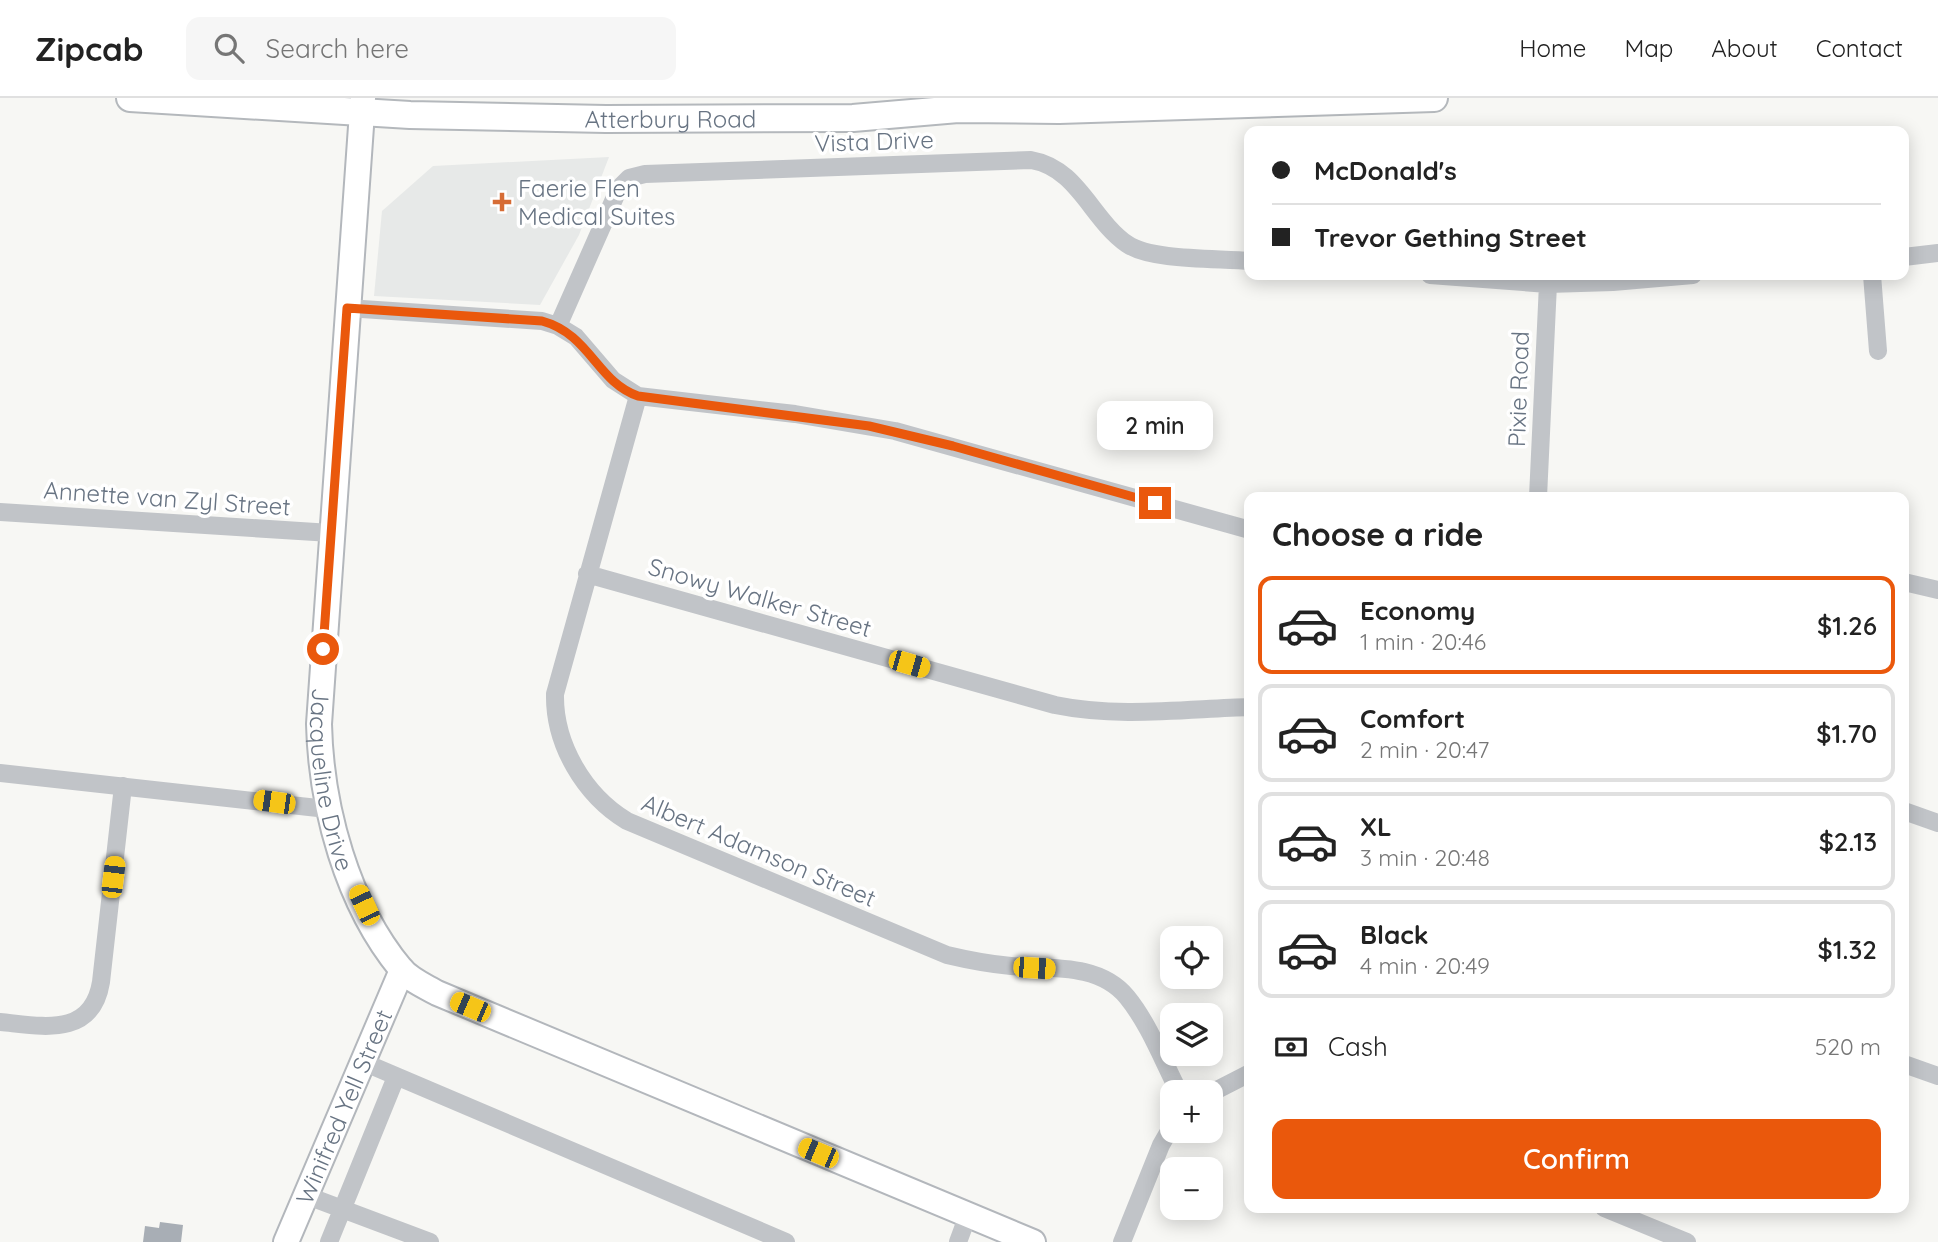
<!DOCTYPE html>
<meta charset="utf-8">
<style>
:root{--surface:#fff;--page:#f6f6f6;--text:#222;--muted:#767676;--line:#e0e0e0;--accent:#ea580c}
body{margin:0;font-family:Quicksand,sans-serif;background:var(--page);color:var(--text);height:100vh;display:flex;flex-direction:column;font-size:26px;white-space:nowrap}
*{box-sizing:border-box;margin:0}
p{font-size:23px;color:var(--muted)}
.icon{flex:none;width:38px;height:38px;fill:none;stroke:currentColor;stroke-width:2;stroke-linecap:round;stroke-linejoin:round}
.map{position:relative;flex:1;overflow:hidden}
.side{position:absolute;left:1244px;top:394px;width:665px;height:721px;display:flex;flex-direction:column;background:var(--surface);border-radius:14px;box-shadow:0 4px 18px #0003}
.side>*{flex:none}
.top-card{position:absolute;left:1244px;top:28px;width:665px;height:154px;border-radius:14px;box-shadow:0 4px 18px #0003;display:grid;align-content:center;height:154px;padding:0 28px;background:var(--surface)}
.buttons{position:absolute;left:1160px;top:828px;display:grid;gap:14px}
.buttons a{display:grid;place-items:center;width:63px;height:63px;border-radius:14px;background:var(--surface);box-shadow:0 4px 18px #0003;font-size:35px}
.end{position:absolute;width:32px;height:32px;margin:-16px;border:9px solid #ea580c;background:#fff;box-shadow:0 0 0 4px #fff}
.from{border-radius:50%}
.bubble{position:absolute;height:49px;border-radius:14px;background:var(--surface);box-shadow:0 4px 18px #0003;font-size:23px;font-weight:600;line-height:49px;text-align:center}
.car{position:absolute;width:21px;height:42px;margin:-21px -10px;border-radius:9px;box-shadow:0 0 5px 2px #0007;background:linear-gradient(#f5c518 24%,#345 0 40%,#f5c518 0 76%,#345 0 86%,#f5c518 0)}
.top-card b{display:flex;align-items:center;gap:24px;height:66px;font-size:26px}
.top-card b+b{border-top:2px solid var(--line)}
.top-card i{width:18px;height:18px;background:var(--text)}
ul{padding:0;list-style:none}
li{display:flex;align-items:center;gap:21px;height:98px;margin:0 14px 10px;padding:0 14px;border:4px solid var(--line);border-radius:14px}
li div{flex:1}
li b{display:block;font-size:26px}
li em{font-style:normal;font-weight:600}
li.selected{border-color:var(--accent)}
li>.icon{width:63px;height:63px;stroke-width:1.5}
h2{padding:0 28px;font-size:32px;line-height:84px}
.pay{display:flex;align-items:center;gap:18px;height:77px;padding:0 28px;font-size:26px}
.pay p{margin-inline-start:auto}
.button{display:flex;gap:14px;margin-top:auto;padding:14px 28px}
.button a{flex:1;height:80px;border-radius:14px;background:var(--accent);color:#fff;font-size:28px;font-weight:600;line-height:80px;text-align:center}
header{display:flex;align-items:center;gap:42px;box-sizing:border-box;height:98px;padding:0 35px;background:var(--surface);border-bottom:2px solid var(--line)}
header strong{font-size:33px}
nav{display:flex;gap:38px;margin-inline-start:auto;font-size:24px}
.search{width:490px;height:63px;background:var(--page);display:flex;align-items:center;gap:18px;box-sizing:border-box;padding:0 24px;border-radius:14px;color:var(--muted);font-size:26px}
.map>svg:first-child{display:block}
.built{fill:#e7e9e8}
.building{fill:#a8aeb5}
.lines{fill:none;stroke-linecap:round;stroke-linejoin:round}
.secondary-casing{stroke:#b3b7bc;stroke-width:28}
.primary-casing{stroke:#b4b8bc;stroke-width:30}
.street{stroke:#c1c4c8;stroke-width:18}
.secondary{stroke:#fff;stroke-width:24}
.primary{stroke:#fff;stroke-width:26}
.route{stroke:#ea580c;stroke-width:9}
.poi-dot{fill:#d66c35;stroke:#fff;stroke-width:2.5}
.labels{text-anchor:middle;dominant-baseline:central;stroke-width:7;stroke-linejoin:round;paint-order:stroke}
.street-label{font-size:24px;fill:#687483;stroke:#fff}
.poi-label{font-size:24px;fill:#687483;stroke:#fff;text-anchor:start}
</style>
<header>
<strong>Zipcab</strong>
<div class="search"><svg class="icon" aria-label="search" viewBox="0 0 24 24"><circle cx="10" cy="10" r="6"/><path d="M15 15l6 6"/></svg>Search here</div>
<nav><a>Home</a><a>Map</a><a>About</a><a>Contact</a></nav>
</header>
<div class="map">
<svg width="1938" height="1144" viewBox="0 0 1938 1144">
<rect width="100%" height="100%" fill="#f7f7f4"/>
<path class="built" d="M609,59L579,137L540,207L374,198L382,113L433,68Z"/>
<path class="building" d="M160,1124L183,1127L181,1144H143L145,1128L159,1130Z"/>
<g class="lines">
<defs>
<g id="secondary">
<path id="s1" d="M363,0L319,626C321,709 347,806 401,871C410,882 425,888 437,895L1033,1144"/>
<path id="s2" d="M286,1144L402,872"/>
</g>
<g id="primary">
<path id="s3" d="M130,0L410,17L606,21L853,20L958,11L1059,12L1434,0"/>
</g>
</defs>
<use href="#secondary" class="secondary-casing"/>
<use href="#primary" class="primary-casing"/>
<path class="street" d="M1904,159L1938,155
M1430,177L1548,186L1613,184L1693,177
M1872,177L1878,253
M347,210L542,223L558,228L576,239L613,282L638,298L795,316L895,333L1250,432
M558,228L619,90L629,80L645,76L1031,62C1078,70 1091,121 1127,146C1151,163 1218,160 1250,163
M638,298L555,596C554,646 584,697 627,723L947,857C968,862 989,866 1011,868C1050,871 1099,865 1127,899C1149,926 1163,963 1179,994
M1538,399L1548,186
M0,414L331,435
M587,476L1055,607C1118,620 1185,611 1250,609
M1904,484L1938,492
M0,675L327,711
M1904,713L1938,725
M0,924C42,928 92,940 101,884L123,688
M363,964L786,1144
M1904,966L1938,978
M1211,995L1250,975
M305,1097L430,1144
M1604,1110L1687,1144
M329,1144L396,979
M958,1144L968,1117
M1122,1144L1161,1047L1172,1028"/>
<use href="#secondary" class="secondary"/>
<use href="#primary" class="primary"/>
</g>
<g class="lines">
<path class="route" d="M323,551L347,210L542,223C590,236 597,284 638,298L869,328L953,348L1155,405"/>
</g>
<path class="poi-dot" d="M498.5 93.5h7v7h7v7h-7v7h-7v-7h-7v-7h7z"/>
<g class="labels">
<g class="street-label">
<text stroke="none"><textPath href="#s3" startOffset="541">Atterbury Road</textPath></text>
<text transform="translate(874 43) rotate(-2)">Vista Drive</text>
<text transform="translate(1518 291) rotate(-88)">Pixie Road</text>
<text transform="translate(167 400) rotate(4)">Annette van Zyl Street</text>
<text transform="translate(760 499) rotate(16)">Snowy Walker Street</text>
<text stroke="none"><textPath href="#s1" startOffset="684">Jacqueline Drive</textPath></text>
<text transform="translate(759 752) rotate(23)">Albert Adamson Street</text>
<text stroke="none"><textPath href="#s2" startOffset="147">Winifred Yell Street</textPath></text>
</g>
<g class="poi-label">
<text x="518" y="90">Faerie Flen<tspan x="518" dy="28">Medical Suites</tspan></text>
</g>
</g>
</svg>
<div class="buttons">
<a><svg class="icon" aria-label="locate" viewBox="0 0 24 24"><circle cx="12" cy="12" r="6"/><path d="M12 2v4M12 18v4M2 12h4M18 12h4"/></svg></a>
<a><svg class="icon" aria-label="layers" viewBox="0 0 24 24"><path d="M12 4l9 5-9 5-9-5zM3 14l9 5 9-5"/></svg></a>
<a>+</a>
<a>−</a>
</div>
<i class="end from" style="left:323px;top:551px"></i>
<i class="end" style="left:1155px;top:405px"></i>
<div class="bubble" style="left:1097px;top:303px;width:116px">2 min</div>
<i class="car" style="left:909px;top:566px;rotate:106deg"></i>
<i class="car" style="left:274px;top:704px;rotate:278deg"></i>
<i class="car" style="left:113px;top:779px;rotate:7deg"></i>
<i class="car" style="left:364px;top:807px;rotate:335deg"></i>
<i class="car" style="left:1034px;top:870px;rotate:94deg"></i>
<i class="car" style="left:470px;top:909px;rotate:293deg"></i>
<i class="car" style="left:818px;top:1055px;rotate:293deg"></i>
<div class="top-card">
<b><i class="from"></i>McDonald's</b>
<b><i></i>Trevor Gething Street</b>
</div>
<section class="side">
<h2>Choose a ride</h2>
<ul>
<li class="selected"><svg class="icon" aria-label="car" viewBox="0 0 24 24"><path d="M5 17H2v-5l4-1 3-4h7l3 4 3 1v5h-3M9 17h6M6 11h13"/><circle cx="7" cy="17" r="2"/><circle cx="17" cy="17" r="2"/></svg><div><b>Economy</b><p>1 min · 20:46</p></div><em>$1.26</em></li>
<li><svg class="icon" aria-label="car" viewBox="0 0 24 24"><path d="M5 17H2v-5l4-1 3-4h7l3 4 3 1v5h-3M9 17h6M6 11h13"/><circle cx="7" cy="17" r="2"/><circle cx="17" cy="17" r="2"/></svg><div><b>Comfort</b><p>2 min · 20:47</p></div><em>$1.70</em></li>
<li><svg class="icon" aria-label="car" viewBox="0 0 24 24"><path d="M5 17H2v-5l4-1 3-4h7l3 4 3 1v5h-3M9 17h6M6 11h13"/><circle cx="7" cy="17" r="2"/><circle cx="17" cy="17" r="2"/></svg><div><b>XL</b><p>3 min · 20:48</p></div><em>$2.13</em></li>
<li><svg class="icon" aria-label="car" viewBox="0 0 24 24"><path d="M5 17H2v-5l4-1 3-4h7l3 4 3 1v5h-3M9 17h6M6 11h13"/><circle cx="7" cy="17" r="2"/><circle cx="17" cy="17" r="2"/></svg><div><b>Black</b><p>4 min · 20:49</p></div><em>$1.32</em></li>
</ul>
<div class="pay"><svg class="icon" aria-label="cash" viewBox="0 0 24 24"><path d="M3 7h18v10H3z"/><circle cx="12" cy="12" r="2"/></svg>Cash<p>520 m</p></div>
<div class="button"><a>Confirm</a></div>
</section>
</div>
